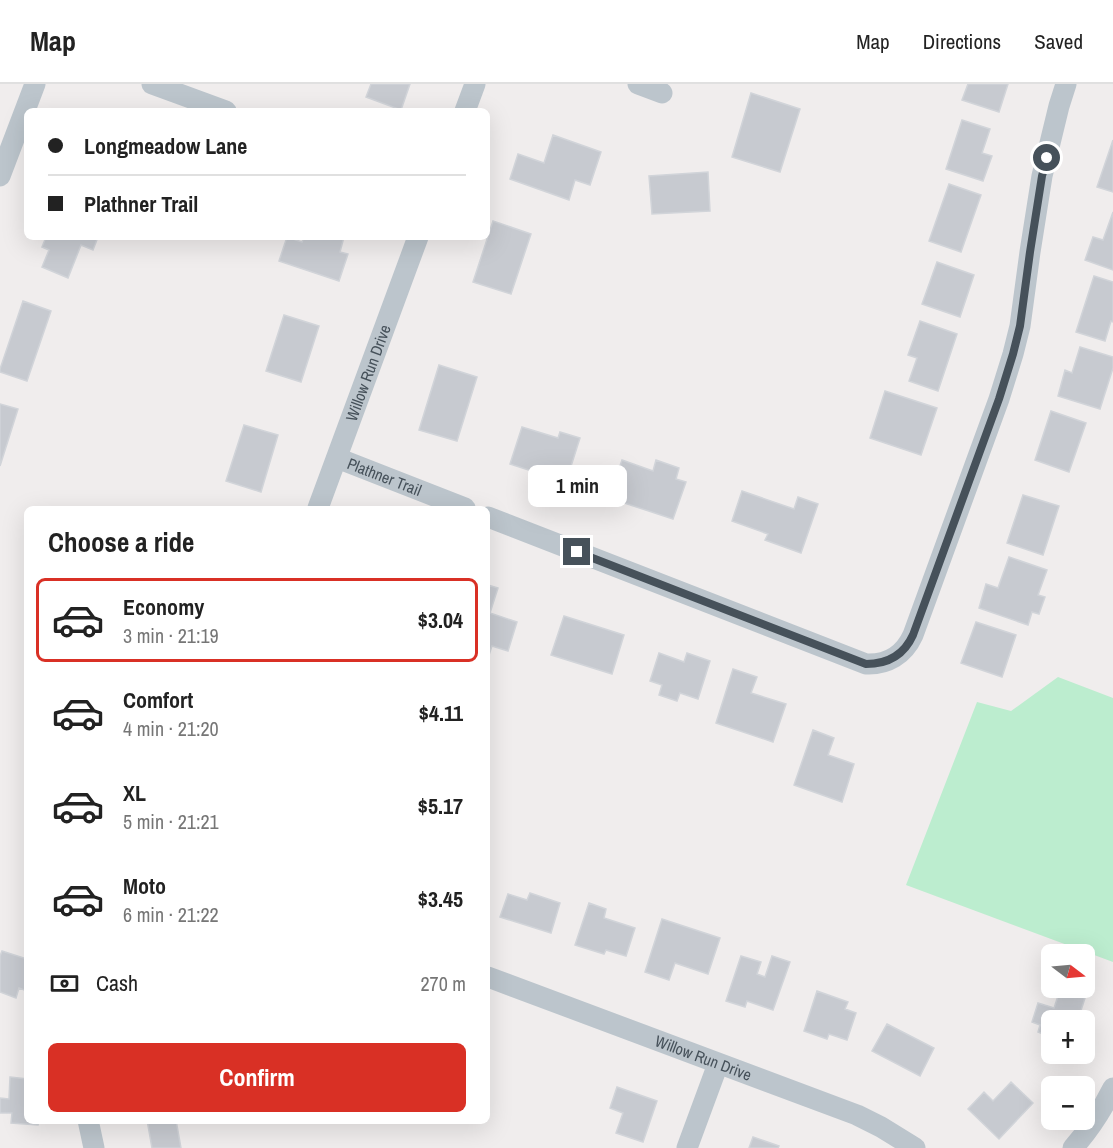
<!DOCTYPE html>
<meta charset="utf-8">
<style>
:root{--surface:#fff;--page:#f2f2f2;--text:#222;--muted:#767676;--line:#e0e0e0;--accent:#d93025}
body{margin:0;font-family:"Archivo Narrow",sans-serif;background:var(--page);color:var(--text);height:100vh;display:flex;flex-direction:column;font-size:22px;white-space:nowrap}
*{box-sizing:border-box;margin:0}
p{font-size:20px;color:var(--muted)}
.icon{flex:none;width:33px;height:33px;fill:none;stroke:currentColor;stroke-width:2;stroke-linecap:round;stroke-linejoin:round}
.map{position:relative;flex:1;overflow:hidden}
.drawer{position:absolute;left:24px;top:422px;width:466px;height:618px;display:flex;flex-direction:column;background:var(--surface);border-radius:9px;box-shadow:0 6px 24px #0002}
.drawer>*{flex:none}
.banner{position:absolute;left:24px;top:24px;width:466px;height:132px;border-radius:9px;box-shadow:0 6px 24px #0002;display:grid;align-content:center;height:132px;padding:0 24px;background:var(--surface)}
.needle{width:39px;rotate:106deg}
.tools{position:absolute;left:1041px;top:860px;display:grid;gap:12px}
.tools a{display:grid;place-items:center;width:54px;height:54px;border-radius:9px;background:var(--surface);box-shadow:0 6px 24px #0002;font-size:30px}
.end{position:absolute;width:27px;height:27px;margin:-14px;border:8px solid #46515a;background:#fff;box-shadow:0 0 0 3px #fff}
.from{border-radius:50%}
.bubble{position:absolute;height:42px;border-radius:9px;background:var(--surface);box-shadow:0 6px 24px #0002;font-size:20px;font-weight:700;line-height:42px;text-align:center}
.banner b{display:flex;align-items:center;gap:21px;height:57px;font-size:22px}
.banner b+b{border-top:2px solid var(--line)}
.banner i{width:15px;height:15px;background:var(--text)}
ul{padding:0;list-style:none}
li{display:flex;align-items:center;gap:18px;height:84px;margin:0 12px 9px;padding:0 12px;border:3px solid transparent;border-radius:9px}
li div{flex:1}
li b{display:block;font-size:22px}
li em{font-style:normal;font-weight:700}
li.current{border-color:var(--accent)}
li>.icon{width:54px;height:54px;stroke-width:1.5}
h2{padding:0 24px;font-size:27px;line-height:72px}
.pay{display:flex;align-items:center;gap:15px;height:66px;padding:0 24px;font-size:22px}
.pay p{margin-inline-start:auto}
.button{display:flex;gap:12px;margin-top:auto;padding:12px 24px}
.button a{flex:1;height:69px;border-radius:9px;background:var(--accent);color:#fff;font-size:24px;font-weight:700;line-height:69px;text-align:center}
header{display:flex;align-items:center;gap:36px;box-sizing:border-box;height:84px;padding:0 30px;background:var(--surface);border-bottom:2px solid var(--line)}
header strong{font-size:28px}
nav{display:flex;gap:33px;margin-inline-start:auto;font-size:21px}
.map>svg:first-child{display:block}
.green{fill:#bcedcf}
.building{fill:#c7cad0;stroke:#d1d4d9;stroke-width:1.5}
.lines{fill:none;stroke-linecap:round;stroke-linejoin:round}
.minor{stroke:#bcc5cc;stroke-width:21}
.route{stroke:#46515a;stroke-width:8}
.labels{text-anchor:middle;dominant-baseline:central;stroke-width:5;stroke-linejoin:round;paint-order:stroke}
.street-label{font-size:16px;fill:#46515a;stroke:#fff}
</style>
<header>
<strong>Map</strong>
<nav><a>Map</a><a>Directions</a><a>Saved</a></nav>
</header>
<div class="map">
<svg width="1113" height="1064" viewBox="0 0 1113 1064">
<rect width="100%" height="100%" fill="#f0eded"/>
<path class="green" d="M1058,593L1113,614V878L906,801L977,618L1011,627Z"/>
<path class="building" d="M371,0H410L401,26L366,13Z
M968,0H1008L999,28L962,16Z
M751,9L800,25L780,88L732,73Z
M962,36L990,45L982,69L992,72L983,97L946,85Z
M553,51L601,68L590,101L575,96L569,116L510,95L518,70L544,79Z
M1113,56V108L1097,103Z
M708,88L710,127L652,130L649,92Z
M949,100L981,111L961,168L929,157Z
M1113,128V186L1085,176L1093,153L1103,156Z
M493,137L531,150L511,210L473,198Z
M46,153H98L93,166L81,161L68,194L42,183L49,166L42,163Z
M287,153L302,158L304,153H344L340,168L348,170L339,197L279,177Z
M937,178L974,191L960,233L922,220Z
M1094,192L1113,198V238L1111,237L1105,257L1076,248Z
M23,217L51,227L27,297L0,288V285Z
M284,231L319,242L301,298L266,287Z
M920,237L957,250L938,307L909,297L917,274L908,271Z
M1080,263L1113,273V284L1100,325L1058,312L1065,286L1072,289Z
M439,281L477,293L457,357L419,346Z
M885,307L937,324L921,371L870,354Z
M0,320L18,325L0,382Z
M1051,327L1086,339L1069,388L1035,376Z
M244,341L278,351L261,408L226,397Z
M522,343L558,354L560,348L580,354L566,398L510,380Z
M622,376L653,387L656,376L679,384L676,395L686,398L673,435L609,414Z
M742,407L794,425L798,413L818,420L801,469L765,456L768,450L732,437Z
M1023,411L1059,422L1043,471L1007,459Z
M1009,473L1047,486L1038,511L1045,513L1039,530L1032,528L1028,541L979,524L986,500L998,504Z
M488,501L498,504L490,529L517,538L508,567L492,562L488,574Z
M564,532L624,551L612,590L551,571Z
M976,538L1016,551L1002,593L961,579Z
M659,569L684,578L687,569L710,577L698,615L680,609L677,617L659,611L662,601L650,597Z
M733,585L757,593L751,609L786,620L773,658L716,639Z
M813,646L834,654L828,671L854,680L842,718L794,701Z
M530,809L560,819L551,849L500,833L508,810L527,816Z
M589,819L606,825L604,834L635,844L626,872L606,866L604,870L575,861Z
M662,835L720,854L708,890L675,879L669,896L645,888Z
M2,867L27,875V907L19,904L16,914L0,908V872Z
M741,872L761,878L757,890L765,893L772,872L790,878L773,926L747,917L745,923L726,917Z
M1060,906L1085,914L1078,936H1052V967L1042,964L1046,951L1038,948L1040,941L1032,938L1038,919L1054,924Z
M817,907L848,918L845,925L856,929L847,956L829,950L827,955L804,947Z
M887,940L934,964L920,992L872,967Z
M10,993L27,995V1036H39L38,1041L11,1039L12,1029H0V1014L9,1015Z
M1011,998L1033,1019L999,1055L968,1025L984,1008L993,1017Z
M617,1003L657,1017L643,1058L616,1049L623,1029L610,1024Z
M147,1036H176L181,1064H152Z
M753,1053L779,1062L778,1064H749Z"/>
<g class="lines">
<g class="minor">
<path d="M152,0L226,27"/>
<path d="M638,0L662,9"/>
<path d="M465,27L475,0"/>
<path d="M0,92L35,0"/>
<path id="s1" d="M337,374L465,424"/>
<path id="s2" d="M318,424L418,153"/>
<path d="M488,433L866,580C887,581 904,571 913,551L999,315L1013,270L1020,242L1030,168L1042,92L1059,22L1066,0"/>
<path id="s3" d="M488,893L857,1031L881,1043L915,1064"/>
<path d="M88,1036L94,1064"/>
<path d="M687,1064L718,980"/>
<path d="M1073,1064C1089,1046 1102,1026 1113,1004"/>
</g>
</g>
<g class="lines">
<path class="route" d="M577,468L866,580C888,580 904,571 913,551L999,315L1013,270L1020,242L1030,168L1042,92L1047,74"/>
</g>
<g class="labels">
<g class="street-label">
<text stroke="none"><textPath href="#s2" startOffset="144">Willow Run Drive</textPath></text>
<text stroke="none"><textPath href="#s1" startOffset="51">Plathner Trail</textPath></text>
<text stroke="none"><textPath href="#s3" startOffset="230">Willow Run Drive</textPath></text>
</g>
</g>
</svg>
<div class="tools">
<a><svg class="needle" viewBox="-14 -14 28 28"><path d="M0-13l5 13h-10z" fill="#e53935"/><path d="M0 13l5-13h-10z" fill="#767676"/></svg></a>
<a>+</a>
<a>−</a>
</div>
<i class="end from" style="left:1047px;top:74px"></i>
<i class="end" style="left:577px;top:468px"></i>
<div class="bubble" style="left:528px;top:381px;width:99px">1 min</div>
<div class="banner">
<b><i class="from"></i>Longmeadow Lane</b>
<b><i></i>Plathner Trail</b>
</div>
<section class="drawer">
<h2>Choose a ride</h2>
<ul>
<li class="current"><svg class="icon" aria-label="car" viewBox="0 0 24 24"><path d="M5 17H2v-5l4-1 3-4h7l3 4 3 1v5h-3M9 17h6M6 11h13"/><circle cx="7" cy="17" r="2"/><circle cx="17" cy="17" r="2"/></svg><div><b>Economy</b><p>3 min · 21:19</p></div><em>$3.04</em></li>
<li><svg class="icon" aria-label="car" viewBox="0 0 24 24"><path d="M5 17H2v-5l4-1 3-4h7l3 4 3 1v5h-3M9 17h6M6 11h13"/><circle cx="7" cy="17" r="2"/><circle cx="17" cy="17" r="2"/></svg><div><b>Comfort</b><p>4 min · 21:20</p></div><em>$4.11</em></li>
<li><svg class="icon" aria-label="car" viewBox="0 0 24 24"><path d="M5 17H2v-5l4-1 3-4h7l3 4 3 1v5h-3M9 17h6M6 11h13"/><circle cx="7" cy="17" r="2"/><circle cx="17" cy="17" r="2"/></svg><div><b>XL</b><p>5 min · 21:21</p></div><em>$5.17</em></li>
<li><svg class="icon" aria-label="car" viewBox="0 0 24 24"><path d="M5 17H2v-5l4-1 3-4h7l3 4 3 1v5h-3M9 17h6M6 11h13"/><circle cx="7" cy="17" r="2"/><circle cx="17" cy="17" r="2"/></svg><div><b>Moto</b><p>6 min · 21:22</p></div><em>$3.45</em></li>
</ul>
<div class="pay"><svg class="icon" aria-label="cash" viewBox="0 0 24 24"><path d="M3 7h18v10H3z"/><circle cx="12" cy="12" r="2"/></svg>Cash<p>270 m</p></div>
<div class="button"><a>Confirm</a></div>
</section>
</div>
